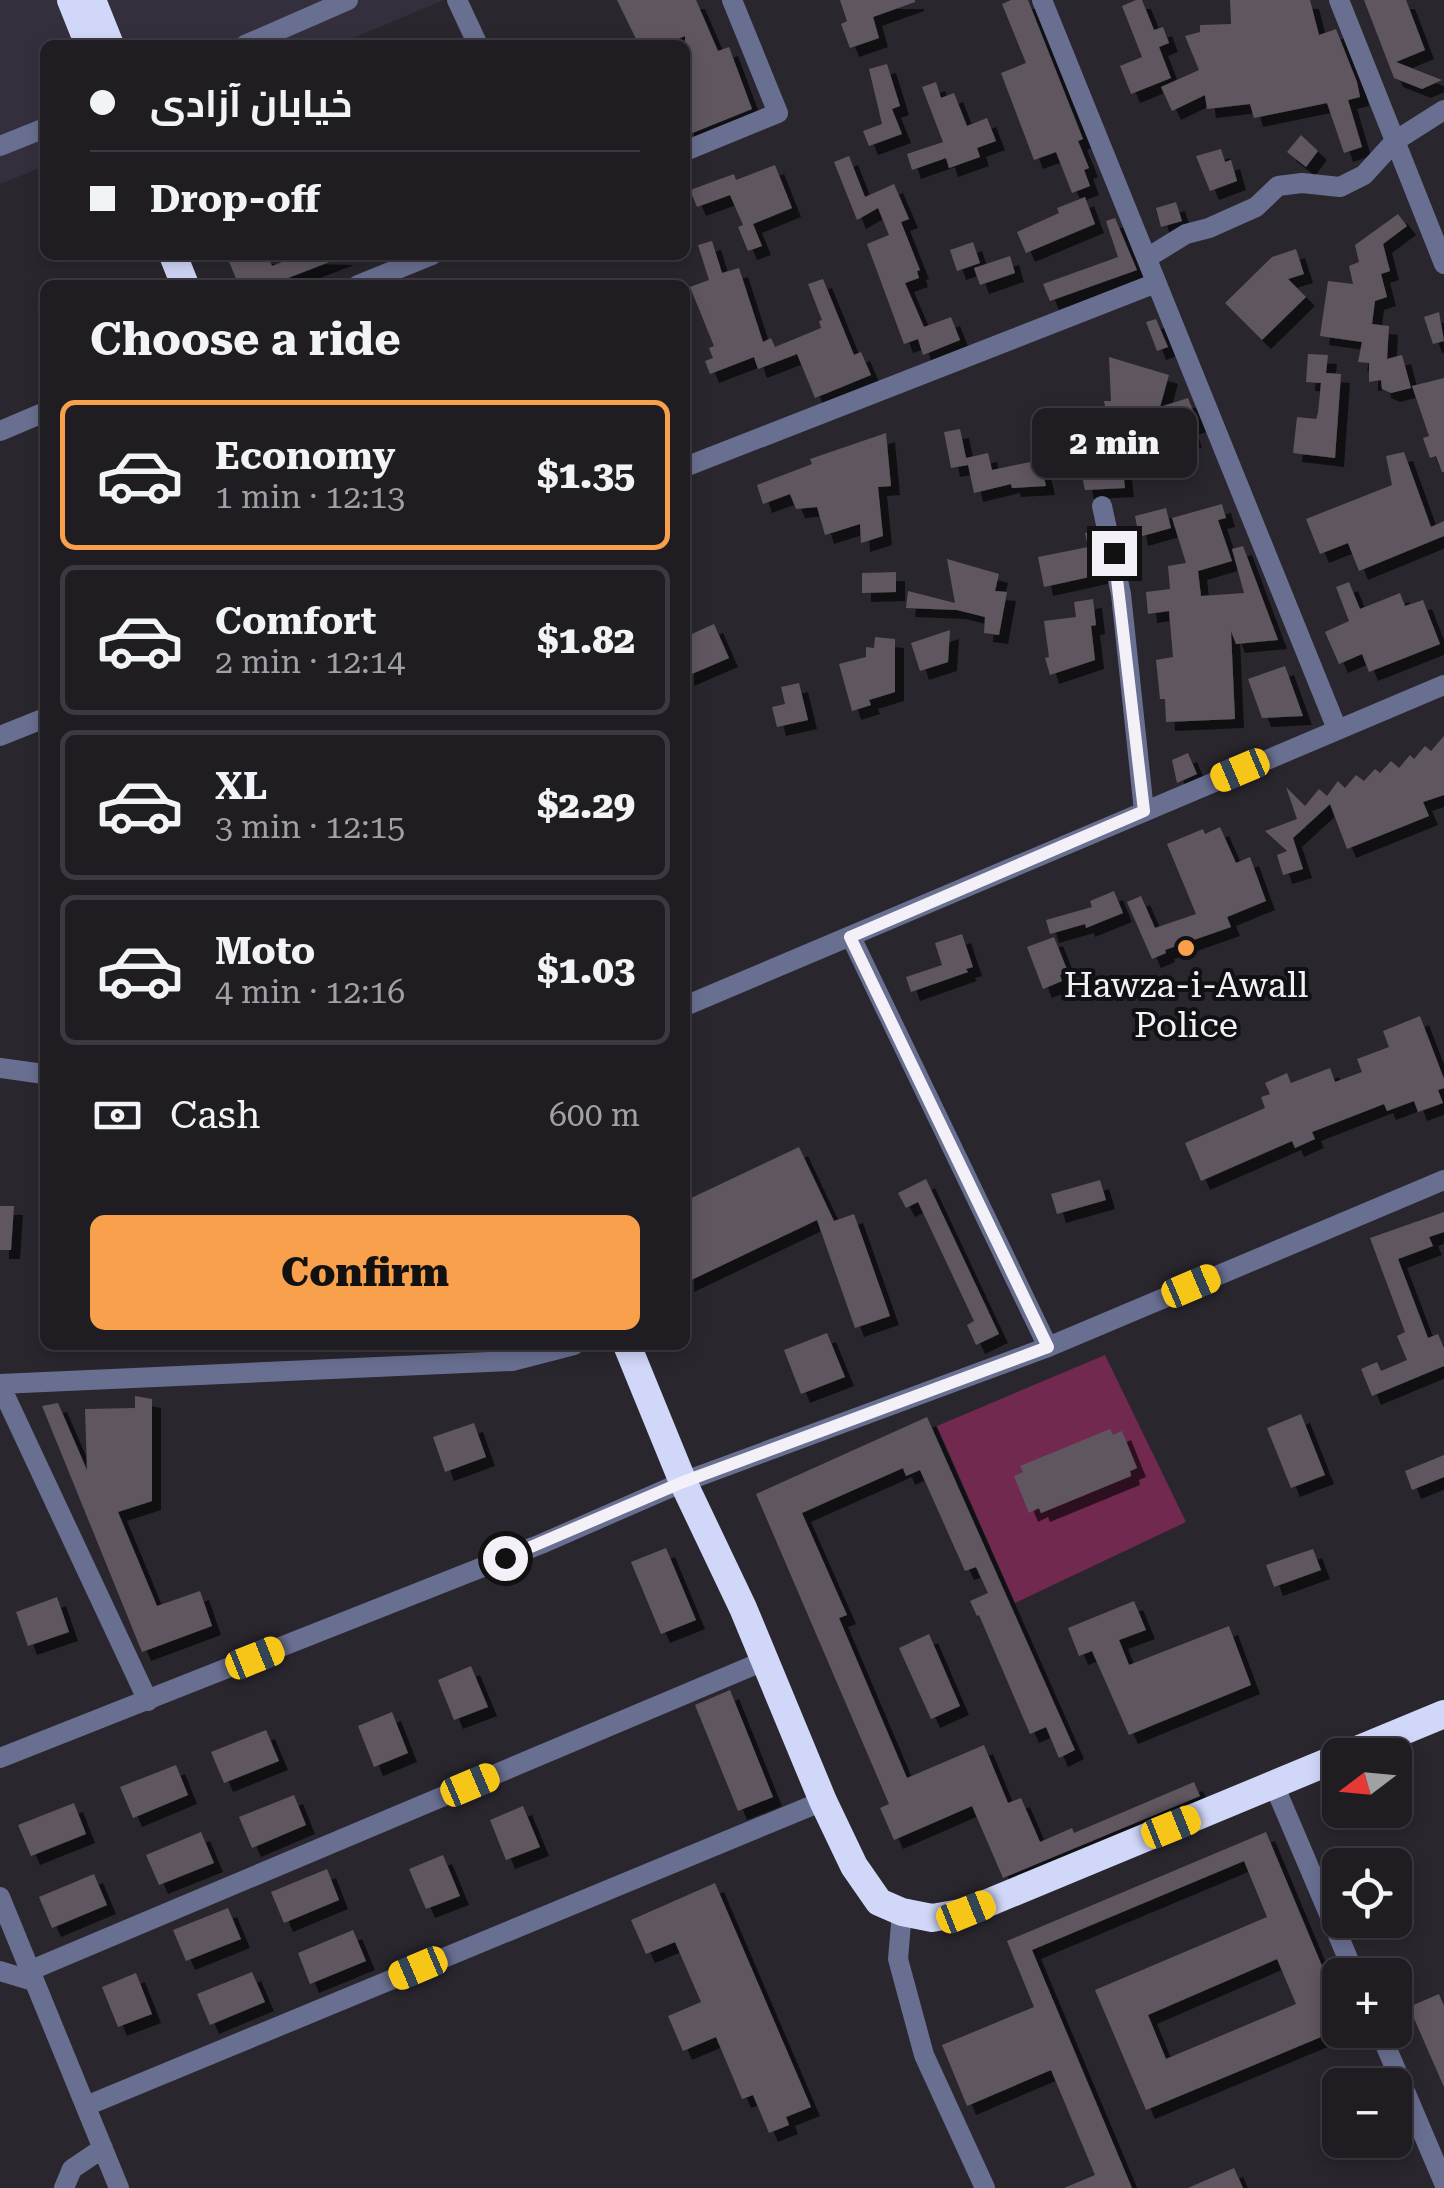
<!DOCTYPE html>
<meta charset="utf-8">
<style>
:root{--surface:#1f1c22;--page:#27252a;--text:#f1f3f6;--muted:#a1a1a5;--line:#3c3a40;--accent:#f8a04b}
body{margin:0;font-family:"Roboto Serif",Cairo,serif;background:var(--page);color:var(--text);height:100vh;display:flex;flex-direction:column;font-size:38px;white-space:nowrap}
*{box-sizing:border-box;margin:0}
p{font-size:32px;color:var(--muted)}
.icon{flex:none;width:55px;height:55px;fill:none;stroke:currentColor;stroke-width:2;stroke-linecap:round;stroke-linejoin:round}
.map{position:relative;flex:1;overflow:hidden}
.side{position:absolute;left:40px;top:280px;width:650px;height:1070px;display:flex;flex-direction:column;background:var(--surface);border-radius:15px;box-shadow:0 5px 15px #0003,0 0 0 2px var(--line)}
.side>*{flex:none}
.banner{position:absolute;left:40px;top:40px;width:650px;height:220px;border-radius:15px;box-shadow:0 5px 15px #0003,0 0 0 2px var(--line);display:grid;align-content:center;height:220px;padding:0 50px;background:var(--surface)}
.needle{width:65px;rotate:254deg}
.tools{position:absolute;left:1322px;top:1738px;display:grid;gap:20px}
.tools a{display:grid;place-items:center;width:90px;height:90px;border-radius:15px;background:var(--surface);box-shadow:0 5px 15px #0003,0 0 0 2px var(--line);font-size:50px}
.end{position:absolute;width:45px;height:45px;margin:-22px;border:12px solid #f3f1f7;background:#111;box-shadow:0 0 0 5px #111}
.from{border-radius:50%}
.bubble{position:absolute;height:70px;border-radius:15px;background:var(--surface);box-shadow:0 5px 15px #0003,0 0 0 2px var(--line);font-size:32px;font-weight:800;line-height:70px;text-align:center}
.car{position:absolute;width:30px;height:60px;margin:-30px -15px;border-radius:12px;box-shadow:0 0 8px 2px #0007;background:linear-gradient(#f5c518 24%,#345 0 40%,#f5c518 0 76%,#345 0 86%,#f5c518 0)}
.banner b{display:flex;align-items:center;gap:35px;height:95px;font-size:38px}
.banner b+b{border-top:2px solid var(--line)}
.banner i{width:25px;height:25px;background:var(--text)}
ul{padding:0;list-style:none}
li{display:flex;align-items:center;gap:30px;height:150px;margin:0 20px 15px;padding:0 30px;border:5px solid var(--line);border-radius:15px}
li div{flex:1}
li b{display:block;font-size:38px}
li em{font-style:normal;font-weight:800}
li.on{border-color:var(--accent)}
li>.icon{width:90px;height:90px;stroke-width:1.5}
h2{padding:0 50px;font-size:45px;line-height:120px}
.pay{display:flex;align-items:center;gap:25px;height:110px;padding:0 50px;font-size:38px}
.pay p{margin-inline-start:auto}
.action{display:flex;gap:20px;margin-top:auto;padding:20px 50px}
.action a{flex:1;height:115px;border-radius:15px;background:var(--accent);color:#111;font-size:40px;font-weight:800;line-height:115px;text-align:center}
.map>svg:first-child{display:block}
.built{fill:#342f3d}
.green{fill:#712950}
.building{fill:#5f575f;fill-rule:evenodd;filter:url(#shadow)}
.lines{fill:none;stroke-linecap:round;stroke-linejoin:round}
.minor{stroke:#696f91;stroke-width:20}
.highway{stroke:#d1d7f9;stroke-width:28}
.route{stroke:#f3f1f7;stroke-width:12}
.poi-dot{fill:#f8a04b;stroke:#111013;stroke-width:4}
.labels{text-anchor:middle;dominant-baseline:central;stroke-width:8;stroke-linejoin:round;paint-order:stroke}
.poi-label{font-size:35px;fill:#f3f1f7;stroke:#111013}
</style>
<div class="map">
<svg width="1444" height="2188" viewBox="0 0 1444 2188">
<defs>
<filter id="shadow"><feDropShadow dx="9" dy="9" stdDeviation="0" flood-color="#0009"/></filter>
</defs>
<rect width="100%" height="100%" fill="#29262e"/>
<path class="built" d="M0,0H444L336,45H45V166L0,184Z"/>
<path class="green" d="M1105,1355L1186,1522L1015,1603L937,1426Z"/>
<path class="building" d="M617,0H696L718,51L729,47L752,109L685,136V36L664,45H639Z
M840,0H915V2L873,17L879,38L850,48L841,24L847,21Z
M1011,0H1028L1083,139L1078,141L1089,168L1084,170L1090,186L1072,193L1056,152L1034,160L1001,73L1026,63L1002,4Z
M1136,0H1142L1154,30L1163,27L1169,43L1159,47L1171,78L1131,94L1120,66L1142,57L1122,6Z
M1230,0H1310L1319,35L1336,29L1357,82L1360,97L1348,100L1362,147L1344,153L1327,103L1254,118L1250,104L1207,109L1205,95L1172,111L1161,87L1199,70L1185,36L1200,32V25L1231,24Z
M1364,0H1406L1425,50L1396,62L1442,80L1422,89L1394,78Z
M887,64L900,106L892,109L902,134L869,146L863,131L882,124L869,69Z
M936,82L941,98L954,93L967,126L987,118L996,141L977,148L980,157L949,168L946,158L912,170L907,154L943,142L922,87Z
M1301,135L1318,151L1306,167L1287,152Z
M1221,149L1225,162L1231,160L1237,181L1210,191L1196,156Z
M849,156L865,197L894,184L909,219L901,222L920,270L917,271L919,278L905,283L924,327L951,317L960,340L923,355L918,339L904,344L867,244L889,235L878,208L857,220L834,162Z
M775,165L792,208L753,224L762,246L748,251L738,227L743,225L730,195L697,207L690,190L734,174L736,180Z
M1085,197L1095,224L1026,253L1017,232L1059,213L1057,208Z
M1176,202L1182,221L1161,227L1156,208Z
M1398,214L1407,226L1383,244L1390,271L1381,274L1387,297L1375,301L1372,324L1389,326L1387,359L1402,355L1411,388L1391,393L1382,389L1381,380L1369,382V363L1358,362L1362,342L1320,336L1328,281L1353,284L1349,266L1359,262L1355,245Z
M1115,218L1137,270L1050,301L1043,284L1118,257L1106,221Z
M712,241L722,273L739,268L763,342L771,338L775,347L821,328L819,321L822,320L808,284L823,279L854,355L861,352L871,375L815,398L797,354L758,369L754,357L710,374L705,361L713,358L709,348L714,346L690,287L709,280L698,245Z
M973,242L980,263L957,271L950,250Z
M1296,249L1304,274L1288,279L1306,297L1262,340L1225,303L1272,257Z
M226,255H267L272,266L300,255L345,256L270,285H239Z
M1010,256L1015,273L980,285L974,268Z
M1439,312L1444,341L1433,344L1424,317Z
M1156,319L1168,347L1157,351L1146,322Z
M1308,354L1328,355L1326,373L1341,374L1335,458L1293,453L1297,417L1316,419L1318,413L1321,383L1306,382Z
M1109,357L1169,375L1160,407L1188,398L1198,423L1189,426L1193,439L1156,446L1135,441L1131,455L1121,454L1125,488L1085,490L1077,453L1095,448L1088,406H1105L1104,401H1111Z
M1444,378V472H1442L1436,456L1430,458L1423,438L1429,436L1412,386Z
M960,429L966,458L988,453L992,470L1040,460L1046,486L1012,488L1011,484L974,493L967,460L968,465L951,468L944,432Z
M886,433L891,486L878,487L883,536L861,543L860,524L825,535L817,507L796,509L790,494L763,504L757,485L812,464L810,459Z
M1404,452L1431,527L1444,521V536L1359,571L1348,543L1320,554L1306,519L1392,485L1386,456Z
M1222,504L1226,518L1218,520L1232,561L1198,571L1201,596L1244,593L1232,549L1243,546L1278,640L1236,644L1231,631L1235,719L1166,722L1165,699H1160L1156,660L1173,657L1169,611L1148,614L1146,592L1170,589L1168,566L1186,563L1172,518Z
M1166,508L1171,528L1139,537L1135,516Z
M1093,531L1103,574L1044,587L1038,557L1088,547L1085,533Z
M947,559L999,574L995,591L1007,592L999,635L984,633L985,617L957,610L906,608L908,591L955,603Z
M896,572V592L862,593V573Z
M1349,582L1360,609L1400,593L1405,606L1423,600L1440,644L1369,672L1362,654L1339,664L1325,632L1349,621L1336,587Z
M1093,599L1096,625L1091,626L1095,660L1050,675L1045,658L1049,657L1044,621L1076,617L1074,602Z
M714,624L729,658L685,677V637Z
M950,630L948,662L920,671L911,643Z
M875,637L895,639V692L869,700L871,705L852,711L839,664L866,657V647L874,648Z
M1285,666L1303,716L1262,718L1248,679Z
M799,683L808,720L777,727L772,707L785,704L781,687Z
M1444,736V795L1423,802L1429,816L1347,849L1330,804L1293,838L1303,869L1283,875L1277,855L1287,851L1265,831L1297,819L1286,787L1305,806L1319,789L1327,796L1338,781L1345,788L1356,775L1364,781L1375,769L1380,773L1391,761L1399,768L1410,755L1414,759L1425,746L1431,751Z
M1188,753L1197,774L1177,783L1172,760Z
M1220,827L1236,863L1250,857L1266,901L1227,917L1231,927L1165,950L1166,953L1152,959L1127,902L1141,896L1155,928L1196,914L1167,844L1203,829L1205,834Z
M1114,891L1123,913L1086,928L1085,924L1050,934L1046,920L1092,907L1090,901Z
M962,934L973,967L966,969L968,972L911,992L906,977L942,965L935,943Z
M1054,937L1068,972L1060,975L1062,981L1043,989L1027,947Z
M1420,1016L1444,1079V1088L1438,1090L1443,1103L1418,1112L1414,1101L1387,1111L1384,1104L1312,1132L1315,1139L1295,1148L1292,1141L1201,1181L1185,1143L1265,1108L1261,1097L1270,1094L1265,1083L1287,1073L1291,1083L1330,1068L1335,1082L1362,1072L1357,1059L1389,1047L1383,1031Z
M799,1147L834,1221L854,1214L890,1316L855,1328L817,1220L685,1283V1201Z
M926,1179L999,1334L976,1345L967,1325L974,1321L918,1202L906,1208L898,1193Z
M1100,1180L1106,1200L1057,1214L1051,1194Z
M0,1206H14L11,1250H0Z
M1444,1212V1232L1429,1237L1433,1246L1398,1259L1428,1338L1438,1334L1444,1348V1366L1372,1396L1361,1369L1377,1362L1381,1371L1407,1360L1397,1336L1405,1332L1370,1238Z
M827,1333L845,1377L801,1394L784,1350Z
M135,1396L152,1399V1501L118,1512L157,1606L200,1591L212,1626L142,1652L42,1406L58,1403L87,1470L85,1409L135,1408Z
M1301,1414L1325,1475L1291,1488L1267,1428Z
M927,1417L1075,1750L1059,1758L1046,1727L1030,1734L979,1615L977,1616L970,1601L988,1593L976,1567L965,1571L920,1470L906,1476L903,1468L802,1513L847,1615L839,1618L907,1778L984,1745L1008,1803L1021,1798L1040,1842L1072,1828L1074,1833L1194,1782L1200,1796L1003,1878L972,1806L894,1840L880,1808L889,1804L756,1494Z
M474,1423L486,1457L445,1472L433,1437Z
M1110,1429L1113,1435L1122,1431L1137,1468L1130,1471L1131,1476L1041,1513L1039,1508L1029,1513L1014,1476L1023,1472L1020,1466Z
M1444,1455V1477L1412,1490L1405,1471Z
M666,1548L696,1620L661,1634L631,1562Z
M1313,1549L1321,1570L1274,1587L1266,1565Z
M57,1597L69,1632L28,1646L16,1612Z
M1134,1601L1146,1630L1119,1640L1129,1665L1229,1626L1251,1685L1129,1735L1092,1651L1079,1656L1068,1628Z
M929,1634L960,1706L931,1719L899,1648Z
M471,1666L488,1707L454,1720L438,1680Z
M730,1690L773,1797L738,1811L695,1705Z
M392,1712L408,1753L374,1767L358,1726Z
M266,1730L279,1761L224,1783L211,1752Z
M176,1765L188,1795L133,1818L120,1787Z
M294,1795L306,1825L252,1848L239,1817Z
M74,1803L86,1834L31,1856L18,1825Z
M523,1806L540,1847L506,1860L490,1820Z
M201,1832L214,1863L159,1885L146,1855Z
M1266,1832L1340,2009V2029L1146,2110L1095,1990L1267,1917L1244,1861L1032,1950L1132,2188H1064L1095,2175L1051,2070L967,2106L942,2045L1034,2007L1007,1941ZM1277,1959L1296,2004L1166,2059L1148,2015Z
M443,1855L460,1896L426,1909L409,1869Z
M327,1869L339,1900L284,1923L271,1892Z
M94,1874L107,1905L52,1928L39,1897Z
M715,1883L811,2107L786,2117L789,2125L769,2133L753,2095L742,2099L716,2037L683,2051L668,2016L701,2002L675,1942L646,1954L631,1920Z
M228,1908L241,1939L186,1961L173,1930Z
M353,1930L366,1961L310,1984L298,1953Z
M252,1972L265,2002L210,2025L197,1994Z
M136,1973L152,2014L118,2027L102,1987Z
M1439,1994L1444,2006V2087L1409,2007Z
M1234,2168L1243,2188H1188Z"/>
<g class="lines">
<path class="minor" d="M457,0L478,45
M1042,0L1337,729
M1339,0L1444,264
M245,45L348,0
M0,146L45,128
M685,151L778,113L732,0
M1147,258L1186,234L1209,228L1256,207L1278,186L1302,183L1340,187L1364,175L1395,141L1444,110
M358,285L432,255
M0,431L45,412
M685,467L1156,283
M1102,506L1121,594L1144,811
M0,736L45,718
M851,937L1048,1347
M685,1006L1444,685
M0,1068L44,1074
M0,1384L512,1361L574,1345
M0,1385L148,1701
M0,1758L541,1544L683,1482L1048,1347L1444,1180
M1274,1785L1355,1975
M0,1897L119,2188
M902,1912L898,1959L924,2055L985,2188
M0,1971L33,1981
M29,1971L764,1661
M1379,2030L1444,2183
M86,2106L823,1801
M64,2188L72,2169L103,2148"/>
<path class="highway" d="M71,0L89,45
M92,0L110,45
M173,255L185,285
M627,1345L683,1482L743,1608L823,1801L854,1866L879,1902L902,1912L932,1918L966,1912L1340,1757
M1345,1755L1444,1714"/>
</g>
<g class="lines">
<path class="route" d="M505,1558L683,1482L1048,1347L850,937L1144,811L1114,553"/>
</g>
<circle class="poi-dot" cx="1186" cy="948" r="10"/>
<g class="labels">
<g class="poi-label">
<text x="1186" y="985">Hawza-i-Awall<tspan x="1186" dy="40">Police</tspan></text>
</g>
</g>
</svg>
<div class="tools">
<a><svg class="needle" viewBox="-14 -14 28 28"><path d="M0-13l5 13h-10z" fill="#e53935"/><path d="M0 13l5-13h-10z" fill="#a1a1a5"/></svg></a>
<a><svg class="icon" aria-label="locate" viewBox="0 0 24 24"><circle cx="12" cy="12" r="6"/><path d="M12 2v4M12 18v4M2 12h4M18 12h4"/></svg></a>
<a>+</a>
<a>−</a>
</div>
<i class="end from" style="left:505px;top:1558px"></i>
<i class="end" style="left:1114px;top:553px"></i>
<div class="bubble" style="left:1032px;top:408px;width:165px">2 min</div>
<i class="car" style="left:1240px;top:770px;rotate:247deg"></i>
<i class="car" style="left:1191px;top:1286px;rotate:67deg"></i>
<i class="car" style="left:255px;top:1658px;rotate:68deg"></i>
<i class="car" style="left:470px;top:1785px;rotate:67deg"></i>
<i class="car" style="left:1171px;top:1827px;rotate:68deg"></i>
<i class="car" style="left:966px;top:1912px;rotate:68deg"></i>
<i class="car" style="left:418px;top:1968px;rotate:247deg"></i>
<div class="banner">
<b><i class="from"></i>خیابان آزادی</b>
<b><i></i>Drop-off</b>
</div>
<section class="side">
<h2>Choose a ride</h2>
<ul>
<li class="on"><svg class="icon" aria-label="car" viewBox="0 0 24 24"><path d="M5 17H2v-5l4-1 3-4h7l3 4 3 1v5h-3M9 17h6M6 11h13"/><circle cx="7" cy="17" r="2"/><circle cx="17" cy="17" r="2"/></svg><div><b>Economy</b><p>1 min · 12:13</p></div><em>$1.35</em></li>
<li><svg class="icon" aria-label="car" viewBox="0 0 24 24"><path d="M5 17H2v-5l4-1 3-4h7l3 4 3 1v5h-3M9 17h6M6 11h13"/><circle cx="7" cy="17" r="2"/><circle cx="17" cy="17" r="2"/></svg><div><b>Comfort</b><p>2 min · 12:14</p></div><em>$1.82</em></li>
<li><svg class="icon" aria-label="car" viewBox="0 0 24 24"><path d="M5 17H2v-5l4-1 3-4h7l3 4 3 1v5h-3M9 17h6M6 11h13"/><circle cx="7" cy="17" r="2"/><circle cx="17" cy="17" r="2"/></svg><div><b>XL</b><p>3 min · 12:15</p></div><em>$2.29</em></li>
<li><svg class="icon" aria-label="car" viewBox="0 0 24 24"><path d="M5 17H2v-5l4-1 3-4h7l3 4 3 1v5h-3M9 17h6M6 11h13"/><circle cx="7" cy="17" r="2"/><circle cx="17" cy="17" r="2"/></svg><div><b>Moto</b><p>4 min · 12:16</p></div><em>$1.03</em></li>
</ul>
<div class="pay"><svg class="icon" aria-label="cash" viewBox="0 0 24 24"><path d="M3 7h18v10H3z"/><circle cx="12" cy="12" r="2"/></svg>Cash<p>600 m</p></div>
<div class="action"><a>Confirm</a></div>
</section>
</div>
